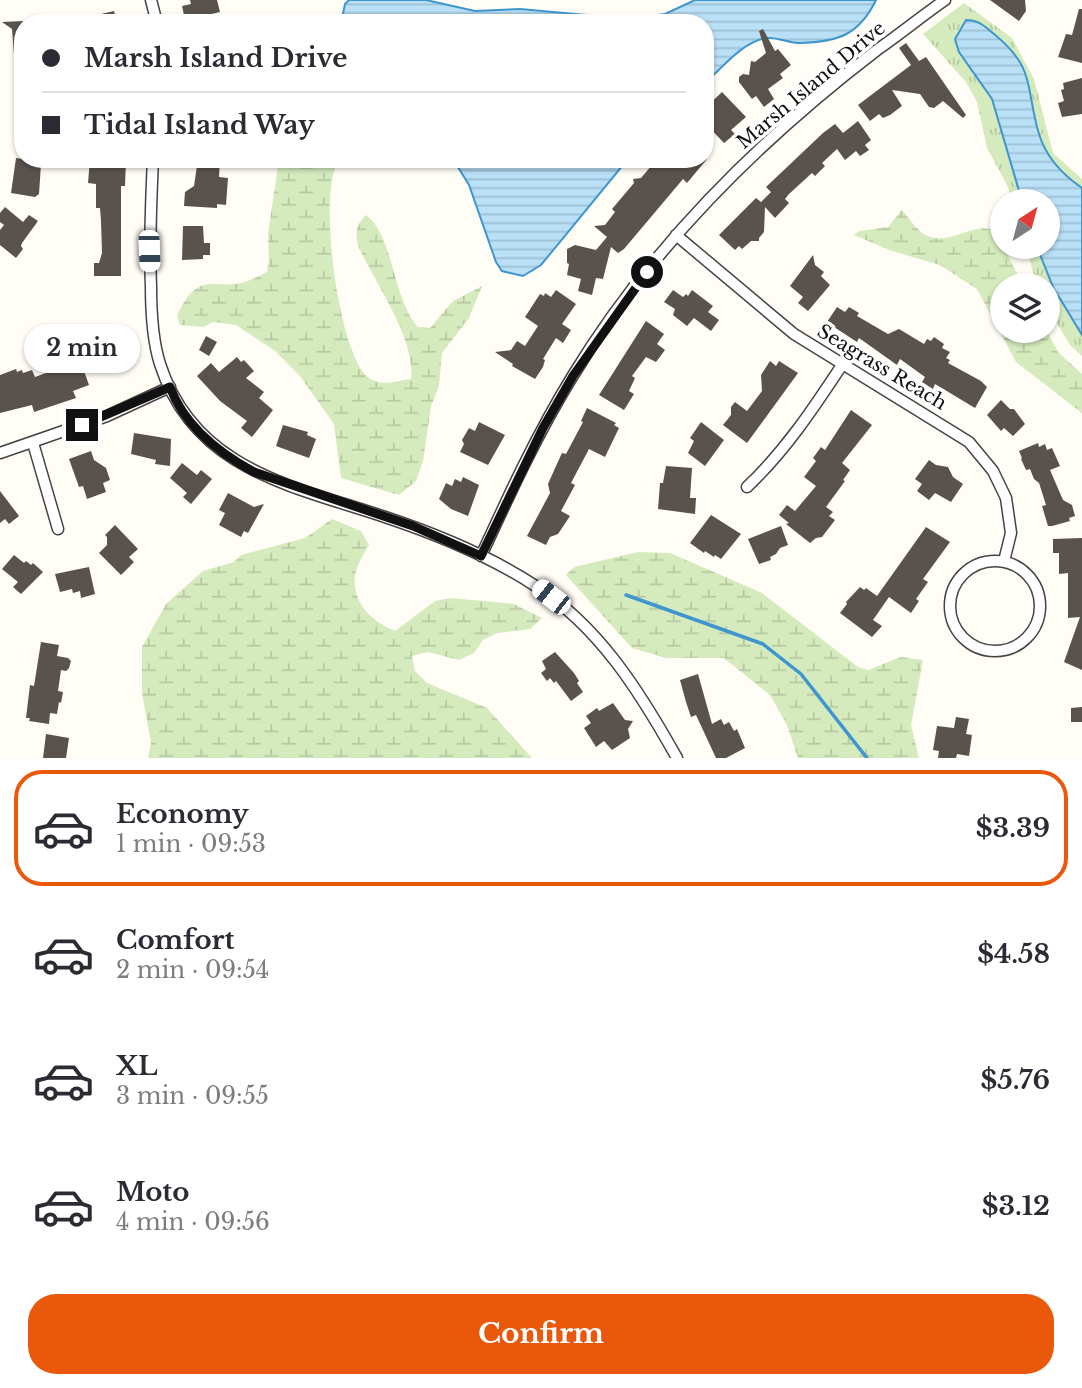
<!DOCTYPE html>
<meta charset="utf-8">
<style>
:root{--surface:#fff;--page:#f2f2f3;--text:#2b2b33;--muted:#7c7c81;--line:#e1e1e2;--accent:#ea580c}
body{margin:0;font-family:"Libre Baskerville",serif;background:var(--page);color:var(--text);height:100vh;display:flex;flex-direction:column;font-size:26px;white-space:nowrap}
*{box-sizing:border-box;margin:0}
p{font-size:23px;color:var(--muted)}
.icon{flex:none;width:38px;height:38px;fill:none;stroke:currentColor;stroke-width:2;stroke-linecap:round;stroke-linejoin:round}
.map{position:relative;height:758px;overflow:hidden}
.side{display:flex;flex-direction:column;background:var(--surface);flex:1}
.side>*{flex:none}
.banner{position:absolute;left:14px;top:14px;width:700px;height:154px;border-radius:28px;box-shadow:0 2px 5px #0004;display:grid;align-content:center;height:154px;padding:0 28px;background:var(--surface)}
.needle{width:46px;rotate:36deg}
.fabs{position:absolute;left:990px;top:189px;display:grid;gap:14px}
.fabs a{display:grid;place-items:center;width:70px;height:70px;border-radius:50%;background:var(--surface);box-shadow:0 2px 5px #0004;font-size:35px}
.end{position:absolute;width:32px;height:32px;margin:-16px;border:9px solid #111;background:#fff;box-shadow:0 0 0 4px #fff}
.from{border-radius:50%}
.bubble{position:absolute;height:49px;border-radius:24px;background:var(--surface);box-shadow:0 2px 5px #0004;font-size:23px;font-weight:700;line-height:49px;text-align:center}
.car{position:absolute;width:21px;height:42px;margin:-21px -10px;border-radius:9px;box-shadow:0 0 5px 2px #0007;background:linear-gradient(#fff 24%,#345 0 40%,#fff 0 76%,#345 0 86%,#fff 0)}
.banner b{display:flex;align-items:center;gap:24px;height:66px;font-size:26px}
.banner b+b{border-top:2px solid var(--line)}
.banner i{width:18px;height:18px;background:var(--text)}
ul{padding:12px 0 0;list-style:none}
li{display:flex;align-items:center;gap:21px;height:116px;margin:0 14px 10px;padding:0 14px;border:4px solid transparent;border-radius:28px}
li div{flex:1}
li b{display:block;font-size:26px}
li em{font-style:normal;font-weight:700}
li.active{border-color:var(--accent)}
li>.icon{width:63px;height:63px;stroke-width:1.5}
.action{display:flex;gap:14px;margin-top:auto;padding:14px 28px}
.action a{flex:1;height:80px;border-radius:28px;background:var(--accent);color:#fff;font-size:28px;font-weight:700;line-height:80px;text-align:center}
.map>svg:first-child{display:block}
.wetland{fill:url(#wetland-marsh)}
.park{fill:url(#park-tufts)}
.water{fill:url(#water-rules);stroke:#3f96cf;stroke-width:2}
.lines{fill:none;stroke-linecap:round;stroke-linejoin:round}
.stream{stroke:#3f96cf;stroke-width:3.5}
.building{fill:#5a524d}
.minor-casing{stroke:#444;stroke-width:13}
.minor{stroke:#fff;stroke-width:10}
.route{stroke:#111;stroke-width:9}
.labels{text-anchor:middle;dominant-baseline:central;stroke-width:7;stroke-linejoin:round;paint-order:stroke}
.street-label{font-size:19px;fill:#111;stroke:#fff}
</style>
<div class="map">
<svg width="1082" height="758" viewBox="0 0 1082 758">
<defs>
<pattern id="wetland-marsh" width="20" height="14" patternUnits="userSpaceOnUse" patternTransform="scale(1.75)"><rect width="20" height="14" fill="#d5ebbd"/><path d="M1 5h8M5 5V1M11 12h8M15 12V8" fill="none" stroke="#b6c8a1"/></pattern>
<pattern id="park-tufts" width="24" height="20" patternUnits="userSpaceOnUse" patternTransform="scale(1.75)"><rect width="24" height="20" fill="#d5ebbd"/><path d="M3 7l-1-3M5 7V3M7 7l1-3M15 17l-1-3M17 17v-4M19 17l1-3" fill="none" stroke="#b6c8a1"/></pattern>
<pattern id="water-rules" width="6" height="5" patternUnits="userSpaceOnUse" patternTransform="scale(1.75)"><rect width="6" height="5" fill="#b9e0f7"/><path d="M0 2.5h6" fill="none" stroke="#9ebfd3"/></pattern>
</defs>
<rect width="100%" height="100%" fill="#fffdf5"/>
<path class="wetland" d="M279,159H340C316,186 338,357 369,378C381,387 397,381 411,379C416,339 375,283 358,246C355,233 356,225 366,215C394,236 392,298 418,327L430,328L453,301L482,286L469,318L442,353L439,386L431,406L423,461L416,481L399,495L341,478L334,424L300,376L275,351L236,325L213,322L203,327L180,325L177,315C185,300 193,283 213,284C220,284 228,285 235,284C246,283 257,277 267,272L269,260L268,234Z
M902,210C908,217 914,226 921,232C947,252 975,217 996,232L1023,285H1003V331H1047L1058,352L1082,374V413L1016,362L977,289L940,265L892,251L854,235L859,231L888,227Z
M332,519L361,531L369,545C364,554 356,566 355,576C352,604 373,622 395,631L435,601L451,598L514,604L542,618L530,629L497,633L483,640L474,653L459,660L428,652L412,656L415,671L427,683L487,708L532,758H148L151,743L142,693V647L166,604L203,571L234,562L241,555L305,538Z
M638,552L670,553L762,593L858,667L868,670L901,657L923,660L911,725L919,758H798L787,725L770,695L724,658H666L632,648L566,575L574,567Z"/>
<path class="park" d="M964,3L1012,38L1034,79L1053,153L1082,179V356L1070,345L1048,308V285H1037L1026,247H1048V201H1012L1007,185L987,148L977,102L966,82L923,34Z"/>
<path class="water" d="M349,0H426L475,11L520,9L631,19L665,14L695,0H876C859,35 838,42 800,43C789,43 778,37 767,38C743,41 722,68 705,83V23H341L345,4Z
M966,20C979,20 984,26 994,34C1037,69 1025,88 1039,134C1046,157 1063,175 1082,188V335L1053,287L1037,247H1048V201H1022L992,99L959,52L955,39Z
M453,159H628L541,265L523,276L502,271L496,262L469,185Z"/>
<g class="lines">
<path class="stream" d="M626,595L763,644L801,674L867,758"/>
</g>
<path class="building" d="M190,0H217L220,12L185,20L182,6L191,4Z
M990,0H1025L1026,11L1019,21Z
M1079,9H1082V63L1058,57L1066,34L1072,35Z
M114,11L117,23H80V19Z
M23,21V54H14L12,29L2,22Z
M763,29L775,51L778,49L791,65L780,74L783,78L768,89L774,99L764,107L756,96L752,99L739,82V77L743,74L749,75L751,61L755,62L766,53L759,31Z
M906,43L919,61L926,57L966,115L963,118L943,101L934,108L929,107L920,94L892,90L902,106L890,115L883,118L879,114L870,121L858,105L911,65L899,48Z
M1082,78V114L1062,117L1058,103L1064,101L1061,90L1064,89L1063,83Z
M722,92L746,117L731,130L735,134L724,143L705,123V108Z
M858,121L871,140L865,145L869,150L860,156L856,151L845,160L837,149L822,163L825,166L815,176L812,173L789,194L785,199L789,203L775,218L765,207L764,232L759,238V241H751L742,249L739,246L735,250L719,235L756,198L761,202L771,192L766,187L823,133L835,124L843,133Z
M16,158L37,161L36,164H41L39,194L35,197L11,193Z
M90,159H126L125,186H121V276H94V263H99L102,253L101,221L100,208H96V184L88,183Z
M198,159H220L219,177L228,178L226,205L217,204V208L184,206L185,192L194,186Z
M657,159H707L687,183L683,179L624,249L618,253L611,247L603,279L596,278L592,295L578,291L581,279L567,275L569,264L567,263V249L575,245L596,250L607,237L594,226L605,225L615,212L612,209L634,183L633,179L641,178Z
M5,207L23,222L29,215L38,221L22,243L21,246L23,249L16,258L0,245V230L4,225L0,222V213Z
M183,226H203L204,243H210V255H203V259L182,260Z
M813,255L815,265L824,272L821,276L830,285L808,311L798,303L803,297L790,286Z
M556,290L576,304L562,324L571,330L563,343L556,338L543,359L545,360L543,367L535,379L512,366L513,364L495,352L511,350L517,341L525,346L538,326L525,317L540,294L544,296L545,293L551,297Z
M673,290L683,297L686,294L688,296L692,290L713,306L708,312L719,320L711,331L694,318L687,326L673,315L675,309L664,302Z
M837,307L845,312L849,307L859,313L857,316L888,334L899,329L924,344L927,339L931,341L934,337L944,344L942,348L950,352L946,358L950,360L948,363L981,381L987,387L975,408L935,384L933,389L922,382L925,377L900,359L897,365L859,338L857,342L834,327L827,322Z
M646,321L664,334L657,344L665,350L656,362L646,357L632,376L635,378L629,391L634,394L624,410L599,395Z
M102,329L126,332L124,363L79,357L89,385L73,391L76,398L34,412L32,405L0,413V375L16,369L17,372L22,370L23,373L32,370L35,377L68,365L66,358L90,350L91,337Z
M206,336L217,342L209,356L199,350Z
M237,357L241,362L244,360L254,371L246,378L264,392L259,398L273,410L252,437L241,428L247,421L220,401L197,376L211,363L219,372Z
M770,361L776,366L779,361L798,373L747,443L723,425L731,415V407L735,402L747,411L762,391L761,375Z
M1001,400L1010,409H1014L1025,424L1013,436L1004,428L1001,431L987,415Z
M587,408L616,423L614,425L619,428L605,457L589,449L571,483L575,485L561,511L570,516L558,534L550,537L546,545L527,536L550,493L548,484L556,466L562,453L566,454L583,422L581,421Z
M851,410L872,425L842,463L850,470L843,480L845,481L826,507L833,512L829,516L835,520L822,537L816,538L810,543L786,524L789,523L779,515L787,505L795,511L816,486L804,477L816,461L813,458L821,447L825,450Z
M479,422L505,435L488,465L460,452L464,444L462,440L469,428L475,431Z
M701,422L724,440L705,466L688,453L694,441L690,438Z
M283,425L308,432L307,435L316,439L309,458L276,446Z
M134,433L171,439L170,466L155,464L156,460L131,454Z
M1038,443L1039,447L1045,444L1047,450L1052,448L1060,466L1050,470L1063,500L1072,505L1075,516L1069,518L1070,521L1052,526H1048L1042,506L1046,505L1039,483L1034,479L1030,469L1026,470L1021,459L1022,458L1019,451Z
M91,451L94,460L106,468L110,480L103,483L106,492L87,499L83,486L79,487L69,459Z
M929,460L936,465L948,467L953,477L963,484L951,502L935,493L929,500L917,491L922,484L915,479Z
M182,463L197,475L201,470L212,479L191,504L183,497L187,493L170,478Z
M666,466L692,468L690,498H696L695,514L658,509L660,483H663Z
M463,477L479,485L468,516L451,509L439,499L446,483L452,486L455,479L461,482Z
M0,491L19,516L9,524L5,519L0,523Z
M228,493L254,507L264,504L248,533L244,531L241,537L219,525L225,513L219,510Z
M711,515L741,534L721,559L715,555L714,557L705,551L704,553L690,543Z
M115,525L138,549L129,557L134,562L121,575L99,553L107,545V537L105,535Z
M781,526L788,545L780,548L776,554L770,557L771,560L759,564L748,539Z
M926,527L950,542L923,579L928,582L916,599L919,601L911,613L889,597L873,620L882,626L872,637L840,613L847,604L846,602L860,587L864,590L866,588L877,596Z
M1082,538V670L1064,662L1080,617L1068,618V573L1059,574V553H1053V539Z
M14,555L24,563L26,561L31,565L33,563L43,572L21,594L13,587L18,582L2,569Z
M89,567L95,594L81,598L80,591L73,593L72,589L60,592L55,574Z
M41,642L59,645L57,656L68,658L71,661L69,668L66,671L61,670L58,691L63,692L61,703L59,702L57,714L50,713L49,724L29,721L30,718H26L30,685L34,686Z
M555,652L574,673L579,681L577,683L583,692L571,701L556,681L554,683L550,678L547,681L541,673L546,669L542,661Z
M698,674L712,724L721,719L724,725L729,722L734,731L737,729L745,748L726,758H716L696,715L691,717L686,702L680,680Z
M613,703L625,720L633,721L628,729L630,738L612,750L604,741L596,747L584,728L591,723L586,716L597,708L599,711Z
M1082,707V722H1071V708Z
M956,717L969,719L966,734L972,735L969,756L957,754L956,758H938L939,751L933,750L937,726L954,728Z
M46,734L69,738L66,758H43Z"/>
<g class="lines">
<defs>
<path id="minor" d="M151,0L157,23
M153,159C151,202 149,243 151,286C151,312 152,339 160,364C194,470 293,486 385,517C436,534 488,555 534,585C599,626 640,692 677,758
M676,235L794,334L969,442L993,471L1006,498L1011,533L1004,561
M33,443L58,529
M0,453L107,416L170,387
M747,487C785,451 813,409 842,365
M481,556C509,495 537,434 572,377C650,248 758,141 877,50C900,34 922,16 945,0
M950 606a45 45 0 1 1 90 0a45 45 0 1 1-90 0Z"/>
</defs>
<use href="#minor" class="minor-casing"/>
<use href="#minor" class="minor"/>
</g>
<g class="lines">
<path class="route" d="M82,425L170,387C184,425 219,453 254,472L413,526L481,556L543,428L573,376L647,272"/>
</g>
<g class="labels">
<g class="street-label">
<text transform="translate(811 85) rotate(-40)">Marsh Island Drive</text>
<text transform="translate(882 367) rotate(31)">Seagrass Reach</text>
</g>
</g>
</svg>
<div class="fabs">
<a><svg class="needle" viewBox="-14 -14 28 28"><path d="M0-13l5 13h-10z" fill="#e53935"/><path d="M0 13l5-13h-10z" fill="#7c7c81"/></svg></a>
<a><svg class="icon" aria-label="layers" viewBox="0 0 24 24"><path d="M12 4l9 5-9 5-9-5zM3 14l9 5 9-5"/></svg></a>
</div>
<i class="end from" style="left:647px;top:272px"></i>
<i class="end" style="left:82px;top:425px"></i>
<div class="bubble" style="left:24px;top:324px;width:116px">2 min</div>
<i class="car" style="left:149px;top:251px;rotate:178deg"></i>
<i class="car" style="left:551px;top:597px;rotate:308deg"></i>
<div class="banner">
<b><i class="from"></i>Marsh Island Drive</b>
<b><i></i>Tidal Island Way</b>
</div>
</div>
<section class="side">
<ul>
<li class="active"><svg class="icon" aria-label="car" viewBox="0 0 24 24"><path d="M5 17H2v-5l4-1 3-4h7l3 4 3 1v5h-3M9 17h6M6 11h13"/><circle cx="7" cy="17" r="2"/><circle cx="17" cy="17" r="2"/></svg><div><b>Economy</b><p>1 min · 09:53</p></div><em>$3.39</em></li>
<li><svg class="icon" aria-label="car" viewBox="0 0 24 24"><path d="M5 17H2v-5l4-1 3-4h7l3 4 3 1v5h-3M9 17h6M6 11h13"/><circle cx="7" cy="17" r="2"/><circle cx="17" cy="17" r="2"/></svg><div><b>Comfort</b><p>2 min · 09:54</p></div><em>$4.58</em></li>
<li><svg class="icon" aria-label="car" viewBox="0 0 24 24"><path d="M5 17H2v-5l4-1 3-4h7l3 4 3 1v5h-3M9 17h6M6 11h13"/><circle cx="7" cy="17" r="2"/><circle cx="17" cy="17" r="2"/></svg><div><b>XL</b><p>3 min · 09:55</p></div><em>$5.76</em></li>
<li><svg class="icon" aria-label="car" viewBox="0 0 24 24"><path d="M5 17H2v-5l4-1 3-4h7l3 4 3 1v5h-3M9 17h6M6 11h13"/><circle cx="7" cy="17" r="2"/><circle cx="17" cy="17" r="2"/></svg><div><b>Moto</b><p>4 min · 09:56</p></div><em>$3.12</em></li>
</ul>
<div class="action"><a>Confirm</a></div>
</section>
